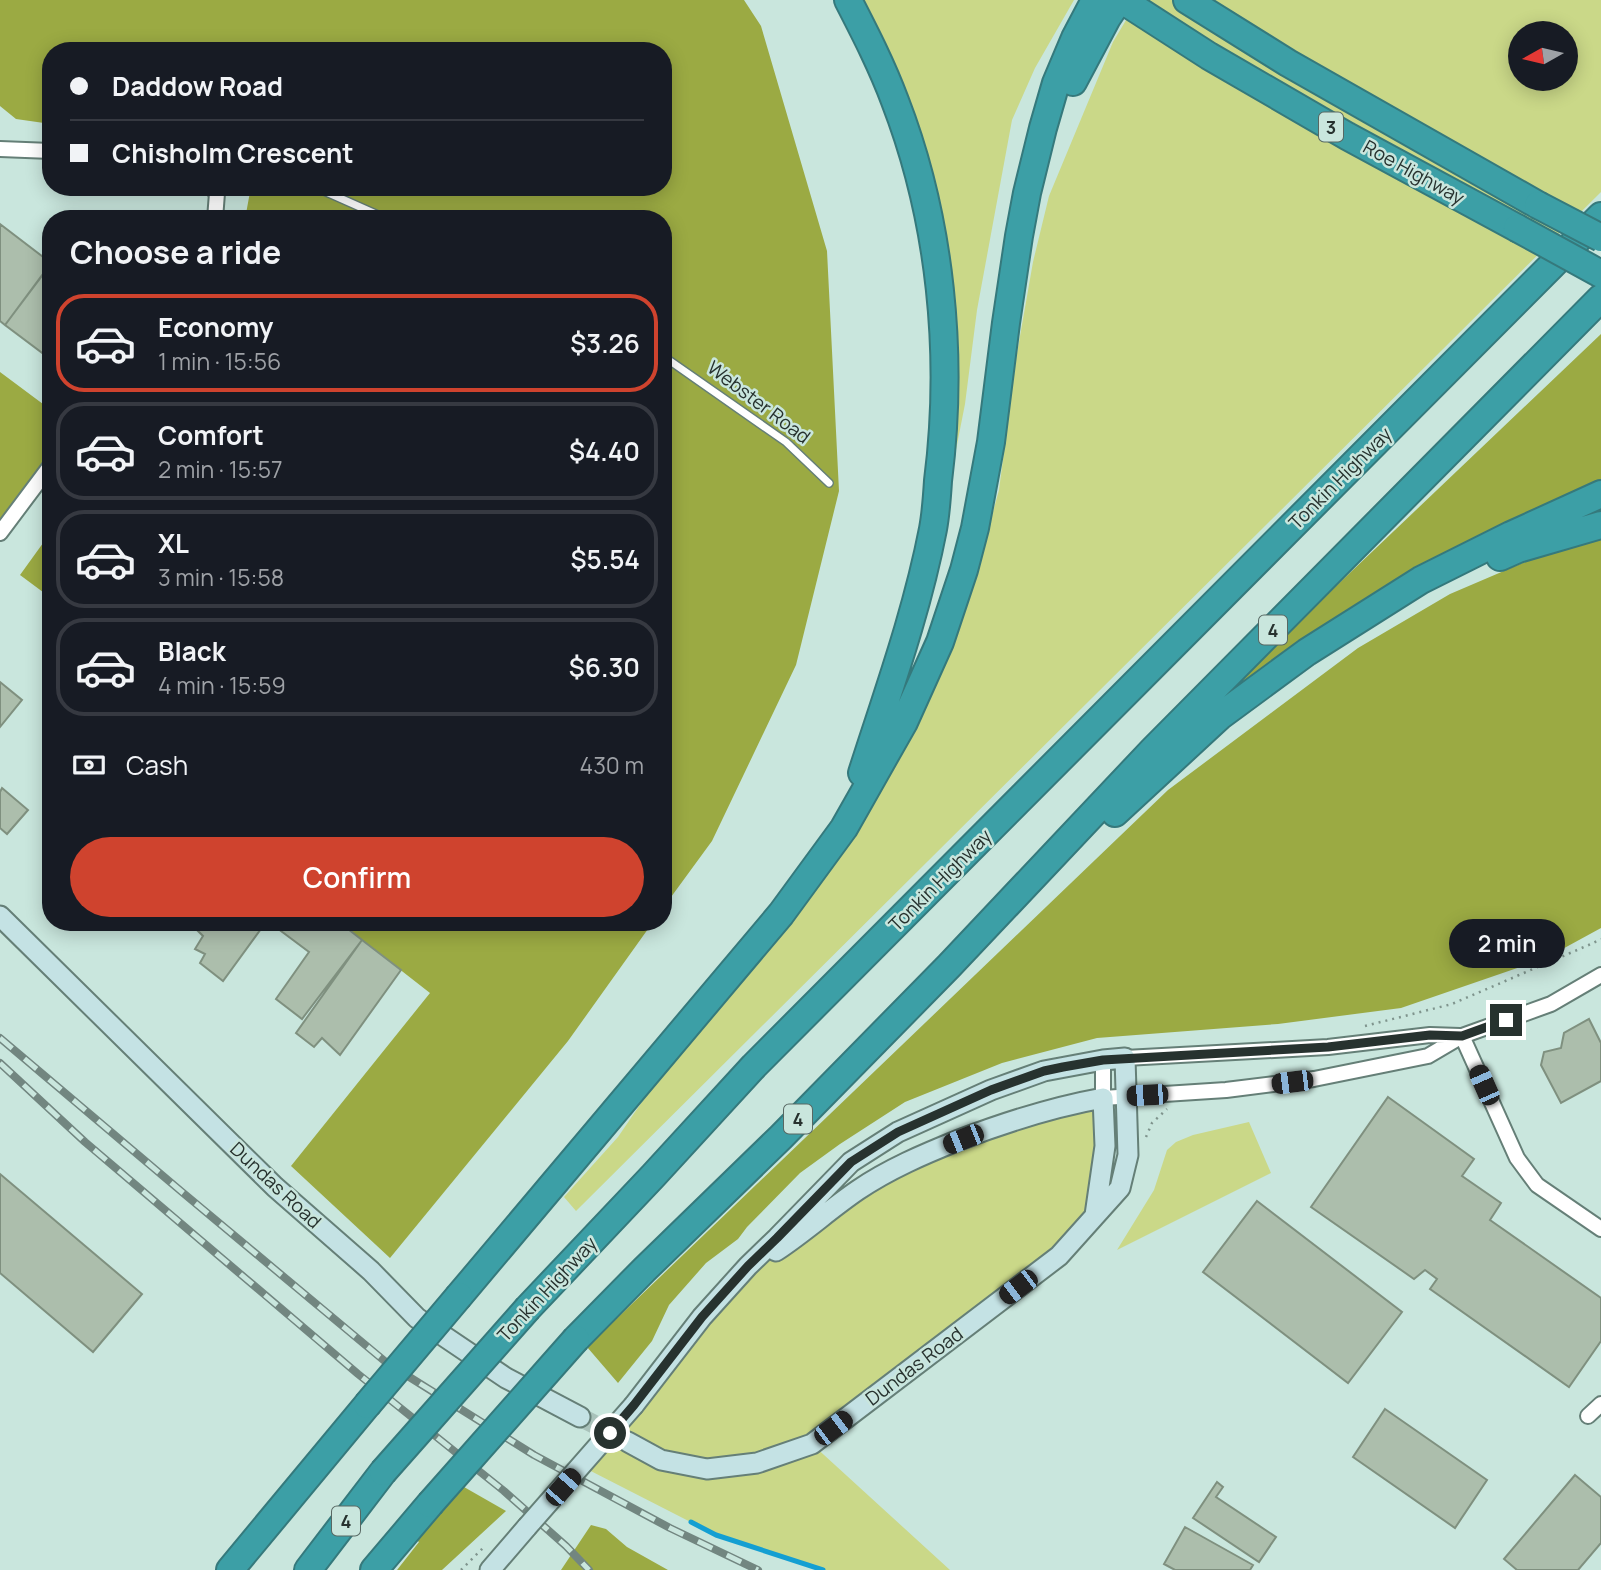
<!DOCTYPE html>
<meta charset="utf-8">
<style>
:root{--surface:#171b24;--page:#20242c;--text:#f1f3f6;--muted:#9ea1a6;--line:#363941;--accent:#cf432e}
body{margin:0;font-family:Manrope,sans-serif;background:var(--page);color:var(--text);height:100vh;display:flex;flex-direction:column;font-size:26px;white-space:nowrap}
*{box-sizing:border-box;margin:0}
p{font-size:23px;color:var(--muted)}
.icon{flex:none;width:38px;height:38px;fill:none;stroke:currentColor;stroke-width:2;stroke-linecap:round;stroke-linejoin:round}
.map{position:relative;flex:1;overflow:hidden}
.panel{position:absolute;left:42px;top:210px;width:630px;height:721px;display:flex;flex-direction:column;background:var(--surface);border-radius:28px;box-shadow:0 4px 18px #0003}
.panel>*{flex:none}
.hud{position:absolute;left:42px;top:42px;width:630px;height:154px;border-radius:28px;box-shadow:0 4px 18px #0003;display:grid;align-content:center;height:154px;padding:0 28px;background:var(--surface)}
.needle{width:46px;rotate:262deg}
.controls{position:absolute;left:1508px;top:21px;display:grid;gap:14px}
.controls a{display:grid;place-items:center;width:70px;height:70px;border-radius:50%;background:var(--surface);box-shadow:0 4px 18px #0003;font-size:35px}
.end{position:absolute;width:32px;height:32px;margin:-16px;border:9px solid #27322f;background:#fff;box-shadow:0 0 0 4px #fff}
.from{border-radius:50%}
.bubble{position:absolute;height:49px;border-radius:24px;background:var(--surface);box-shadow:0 4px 18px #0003;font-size:23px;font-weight:600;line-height:49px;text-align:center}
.car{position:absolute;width:21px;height:42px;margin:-21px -10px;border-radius:9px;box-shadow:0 0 5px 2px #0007;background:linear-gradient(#222 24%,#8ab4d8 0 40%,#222 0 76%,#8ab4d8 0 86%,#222 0)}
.hud b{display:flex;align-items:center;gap:24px;height:66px;font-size:26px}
.hud b+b{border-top:2px solid var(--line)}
.hud i{width:18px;height:18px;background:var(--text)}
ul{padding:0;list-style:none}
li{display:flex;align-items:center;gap:21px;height:98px;margin:0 14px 10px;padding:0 14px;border:4px solid var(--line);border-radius:28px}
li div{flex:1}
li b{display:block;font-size:26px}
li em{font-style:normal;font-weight:600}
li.selected{border-color:var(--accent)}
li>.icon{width:63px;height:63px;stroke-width:1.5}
h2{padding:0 28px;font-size:32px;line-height:84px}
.pay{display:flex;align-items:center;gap:18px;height:77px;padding:0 28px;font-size:26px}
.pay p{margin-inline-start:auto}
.cta{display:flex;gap:14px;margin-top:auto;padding:14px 28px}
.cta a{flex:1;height:80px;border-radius:42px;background:var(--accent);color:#fff;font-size:28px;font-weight:600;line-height:80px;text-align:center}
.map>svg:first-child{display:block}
.green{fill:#cad888;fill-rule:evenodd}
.forest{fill:#9baa43}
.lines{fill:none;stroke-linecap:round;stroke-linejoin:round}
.stream{stroke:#149fd2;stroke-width:5}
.building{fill:#acbeac;stroke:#7f907f;stroke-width:2}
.secondary-tunnel{stroke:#a9c2ba;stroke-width:19;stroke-dasharray:19 10;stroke-linecap:butt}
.service-casing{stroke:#657f77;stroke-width:10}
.minor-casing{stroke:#657f77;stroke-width:18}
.secondary-casing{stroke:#657f77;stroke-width:23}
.motorway-casing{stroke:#35797c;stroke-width:30}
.path{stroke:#7f948d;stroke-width:2.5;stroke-dasharray:2 5;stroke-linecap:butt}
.service{stroke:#fff;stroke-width:7}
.minor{stroke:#fff;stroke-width:14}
.secondary{stroke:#c4e2e4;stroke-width:19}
.motorway{stroke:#3c9fa6;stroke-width:26}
.rail-casing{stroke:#728680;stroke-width:8}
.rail{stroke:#c9e6dd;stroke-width:5;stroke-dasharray:16;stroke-linecap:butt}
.secondary-bridge-casing{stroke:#657f77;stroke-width:23;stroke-linecap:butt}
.motorway-bridge-casing{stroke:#35797c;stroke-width:30;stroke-linecap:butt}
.secondary-bridge{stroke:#c4e2e4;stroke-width:19}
.motorway-bridge{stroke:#3c9fa6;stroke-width:26}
.route{stroke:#27322f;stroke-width:9}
.labels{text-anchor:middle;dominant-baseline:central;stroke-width:5;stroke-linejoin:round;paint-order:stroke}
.shield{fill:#c9e6dd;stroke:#586863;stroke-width:2}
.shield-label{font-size:18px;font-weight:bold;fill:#27322f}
.street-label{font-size:19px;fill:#27322f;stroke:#c9e6dd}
</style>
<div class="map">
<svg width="1601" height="1570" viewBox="0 0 1601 1570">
<rect width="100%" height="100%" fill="#c9e6dd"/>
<path class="green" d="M852,0H1074L1035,68L1012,120L977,310L965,404L953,465L943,462L934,234Z
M1138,0H1601V192L576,1211L564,1197L618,1137L650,1090L714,1006L799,908L888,779L976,573L999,490L1016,359L1033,262L1049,196L1113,42ZM1521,33H1566V79H1521Z
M1103,1098L1095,1215L1059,1256L812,1444L950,1570H823L716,1535L581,1466L748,1266L919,1156Z
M1249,1122L1271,1173L1117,1250L1154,1190L1167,1150L1176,1142L1193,1135Z"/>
<path class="forest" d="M0,0H744L761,26L827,251L839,491L796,665L712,841L663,908V219H245L250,192L247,187H663V51H51V124L16,119L0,106Z
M1601,334V484L1309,638L1210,706Z
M0,372L51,410V473L0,536Z
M51,532V598L20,575Z
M1601,539V928L1546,958L1401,1008L1278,1024L1097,1038L1002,1063L905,1102L840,1144L800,1173L747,1227L738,1239L706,1263L669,1305L652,1341L618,1383L587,1347L1168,790L1358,648L1450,594L1553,550Z
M339,922H653L568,1041L390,1258L291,1166L430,993Z
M464,1487L506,1511L442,1570H397L419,1542L413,1537L434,1507L442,1512Z
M591,1525L606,1529L627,1547L668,1570H561Z"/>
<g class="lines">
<path class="stream" d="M691,1522L716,1535L823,1570"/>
</g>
<path class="building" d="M0,224L51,263L5,325L0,321Z
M51,264V347L45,355L5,325Z
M0,682L22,700L0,727Z
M2,788L28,810L7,834L0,828V792Z
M197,922H266L223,981L200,963L205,954L195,949L203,936L194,927Z
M275,922H339L362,940L302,1019L276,999L309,952L273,925Z
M362,940L401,970L340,1055L322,1038L314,1047L296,1033Z
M1589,1019L1601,1043V1081L1561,1103L1541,1065L1544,1052L1561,1048L1564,1033Z
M1388,1097L1474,1159L1462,1176L1501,1203L1490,1220L1601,1298V1341L1569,1387L1430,1289L1437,1279L1425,1270L1414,1279L1311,1207Z
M0,1174L142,1294L93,1352L0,1273Z
M1257,1201L1402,1312L1348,1383L1203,1272Z
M1385,1409L1487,1480L1455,1528L1353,1457Z
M1575,1475L1601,1497V1543L1578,1570H1517L1504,1559Z
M1217,1482L1223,1487L1216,1497L1276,1537L1259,1562L1193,1518Z
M1185,1527L1253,1565L1250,1570H1175L1164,1564Z"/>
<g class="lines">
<path class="secondary-tunnel" d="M580,1417L623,1439"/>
<defs>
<path id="service" d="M315,187L387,219
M663,356L786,442L829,483"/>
<path id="minor" d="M0,149L51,151
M210,187L217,193L215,219
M0,533L51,465
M1462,1036L1517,1158L1537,1185L1601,1229
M1125,1058L1328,1047L1430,1035L1460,1036
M1103,1060V1098L1226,1090L1314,1079L1428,1056L1462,1036L1551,1004L1601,975
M1588,1416L1601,1404"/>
<path id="secondary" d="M0,916L275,1187L371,1271L417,1318L506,1378L580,1417
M776,1251C805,1232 830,1209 858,1190C889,1169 924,1154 959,1140C1006,1122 1053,1107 1103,1098L1105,1146L1095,1215
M628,1442L661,1460L707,1469L757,1463L812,1444L1059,1256L1120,1188L1128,1155L1125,1058L1103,1060L1044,1071L991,1090L898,1132L851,1162L777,1238L748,1266L702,1317L634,1405
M490,1570L527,1527"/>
<path id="motorway" d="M848,0C865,33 882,66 895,101C941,220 954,355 938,481C937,497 936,513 933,529C917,612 888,692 862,773
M1122,0L1209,56L1347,136L1517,228
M1187,0L1288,63L1538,205
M1073,82L1107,18L1119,0
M1500,557L1518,549L1601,525
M1115,813L1220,716L1307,652L1421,580L1511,535L1601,494
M459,1296L781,914L844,828L904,722L940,642L964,570L975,528L991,442L1006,323L1019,236L1027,193L1043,128L1056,83L1075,38L1095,0
M528,1308L653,1176L754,1066L1601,216
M576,1339L644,1270L781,1137L949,966L1153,750L1601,298
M230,1570L367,1405
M308,1570L383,1472
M374,1570L430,1504"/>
</defs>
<use href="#service" class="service-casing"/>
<use href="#minor" class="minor-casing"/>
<use href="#secondary" class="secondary-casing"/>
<use href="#motorway" class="motorway-casing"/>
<path class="path" d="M1365,1026L1452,1004L1591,944L1601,939
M1146,1137L1152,1123L1167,1109
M461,1570L483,1548"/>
<use href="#service" class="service"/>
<use href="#minor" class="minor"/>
<use href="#secondary" class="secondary"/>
<use href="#motorway" class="motorway"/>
<defs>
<path id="rail" d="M0,1038L182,1192L387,1363L534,1455L670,1528L758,1570
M0,1063L85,1142L358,1374L504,1491L566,1546L589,1570"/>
</defs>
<use href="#rail" class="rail-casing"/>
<use href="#rail" class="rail"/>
<defs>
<path id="secondary-bridge" d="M527,1527L634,1405"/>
<path id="motorway-bridge" d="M1538,205L1601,238
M1517,228L1601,274
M367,1405L459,1296
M383,1472L528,1308
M430,1504L576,1339"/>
</defs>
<use href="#secondary-bridge" class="secondary-bridge-casing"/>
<use href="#motorway-bridge" class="motorway-bridge-casing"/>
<use href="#secondary-bridge" class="secondary-bridge"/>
<use href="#motorway-bridge" class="motorway-bridge"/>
</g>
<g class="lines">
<path class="route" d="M610,1433L634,1405L702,1317L748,1266L777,1238L851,1162L898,1132L991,1090L1044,1071L1063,1067L1103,1060L1328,1047L1430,1035L1462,1036L1506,1020"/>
</g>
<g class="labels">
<g class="shield">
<rect x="1319" y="112.5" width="24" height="29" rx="5"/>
<rect x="1259" y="615.5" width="28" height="29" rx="5"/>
<rect x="784" y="1104.5" width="28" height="29" rx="5"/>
<rect x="332" y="1506.5" width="28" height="29" rx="5"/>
</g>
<g class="shield-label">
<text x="1331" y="127">3</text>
<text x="1273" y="630">4</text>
<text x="798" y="1119">4</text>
<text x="346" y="1521">4</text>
</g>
<g class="street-label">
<text transform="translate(1414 172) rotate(29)">Roe Highway</text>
<text transform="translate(759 402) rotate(37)">Webster Road</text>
<text transform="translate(1340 478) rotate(-45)">Tonkin Highway</text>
<text transform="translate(940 880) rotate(-45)">Tonkin Highway</text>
<text transform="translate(276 1185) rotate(43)">Dundas Road</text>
<text transform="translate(547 1289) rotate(-47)">Tonkin Highway</text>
<text transform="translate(914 1366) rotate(-37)">Dundas Road</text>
</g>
</g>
</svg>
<div class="controls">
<a><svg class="needle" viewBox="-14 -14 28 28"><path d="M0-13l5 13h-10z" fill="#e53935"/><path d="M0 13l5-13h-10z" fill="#9ea1a6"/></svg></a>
</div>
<i class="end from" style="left:610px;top:1433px"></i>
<i class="end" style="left:1506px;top:1020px"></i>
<div class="bubble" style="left:1449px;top:919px;width:116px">2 min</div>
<i class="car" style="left:1292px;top:1082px;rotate:263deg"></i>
<i class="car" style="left:1484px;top:1085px;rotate:336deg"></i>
<i class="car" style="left:1147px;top:1095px;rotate:267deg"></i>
<i class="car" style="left:963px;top:1139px;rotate:248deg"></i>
<i class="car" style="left:1018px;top:1287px;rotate:233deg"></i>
<i class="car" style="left:833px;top:1428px;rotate:53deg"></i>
<i class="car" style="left:563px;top:1487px;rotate:41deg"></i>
<div class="hud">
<b><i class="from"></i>Daddow Road</b>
<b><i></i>Chisholm Crescent</b>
</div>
<section class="panel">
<h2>Choose a ride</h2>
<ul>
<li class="selected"><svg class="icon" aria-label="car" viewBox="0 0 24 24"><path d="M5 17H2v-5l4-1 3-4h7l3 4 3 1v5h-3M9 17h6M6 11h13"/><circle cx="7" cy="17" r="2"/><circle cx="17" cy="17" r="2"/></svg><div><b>Economy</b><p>1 min · 15:56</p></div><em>$3.26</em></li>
<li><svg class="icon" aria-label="car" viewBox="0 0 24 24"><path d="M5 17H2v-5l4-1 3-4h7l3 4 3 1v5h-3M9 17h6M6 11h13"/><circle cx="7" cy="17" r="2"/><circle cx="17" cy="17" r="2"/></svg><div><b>Comfort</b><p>2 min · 15:57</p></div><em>$4.40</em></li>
<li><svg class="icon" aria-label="car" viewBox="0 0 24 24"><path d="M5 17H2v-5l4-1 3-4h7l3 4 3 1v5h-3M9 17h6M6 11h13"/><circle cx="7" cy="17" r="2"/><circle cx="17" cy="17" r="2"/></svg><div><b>XL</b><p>3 min · 15:58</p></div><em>$5.54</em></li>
<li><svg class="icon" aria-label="car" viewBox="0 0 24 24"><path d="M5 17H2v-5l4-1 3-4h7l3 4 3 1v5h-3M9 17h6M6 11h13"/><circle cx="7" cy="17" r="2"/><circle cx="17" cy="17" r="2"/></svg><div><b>Black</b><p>4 min · 15:59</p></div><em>$6.30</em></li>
</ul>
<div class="pay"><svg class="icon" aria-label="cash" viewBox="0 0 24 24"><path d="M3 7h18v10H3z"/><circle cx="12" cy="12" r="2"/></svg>Cash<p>430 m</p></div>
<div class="cta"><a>Confirm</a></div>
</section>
</div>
